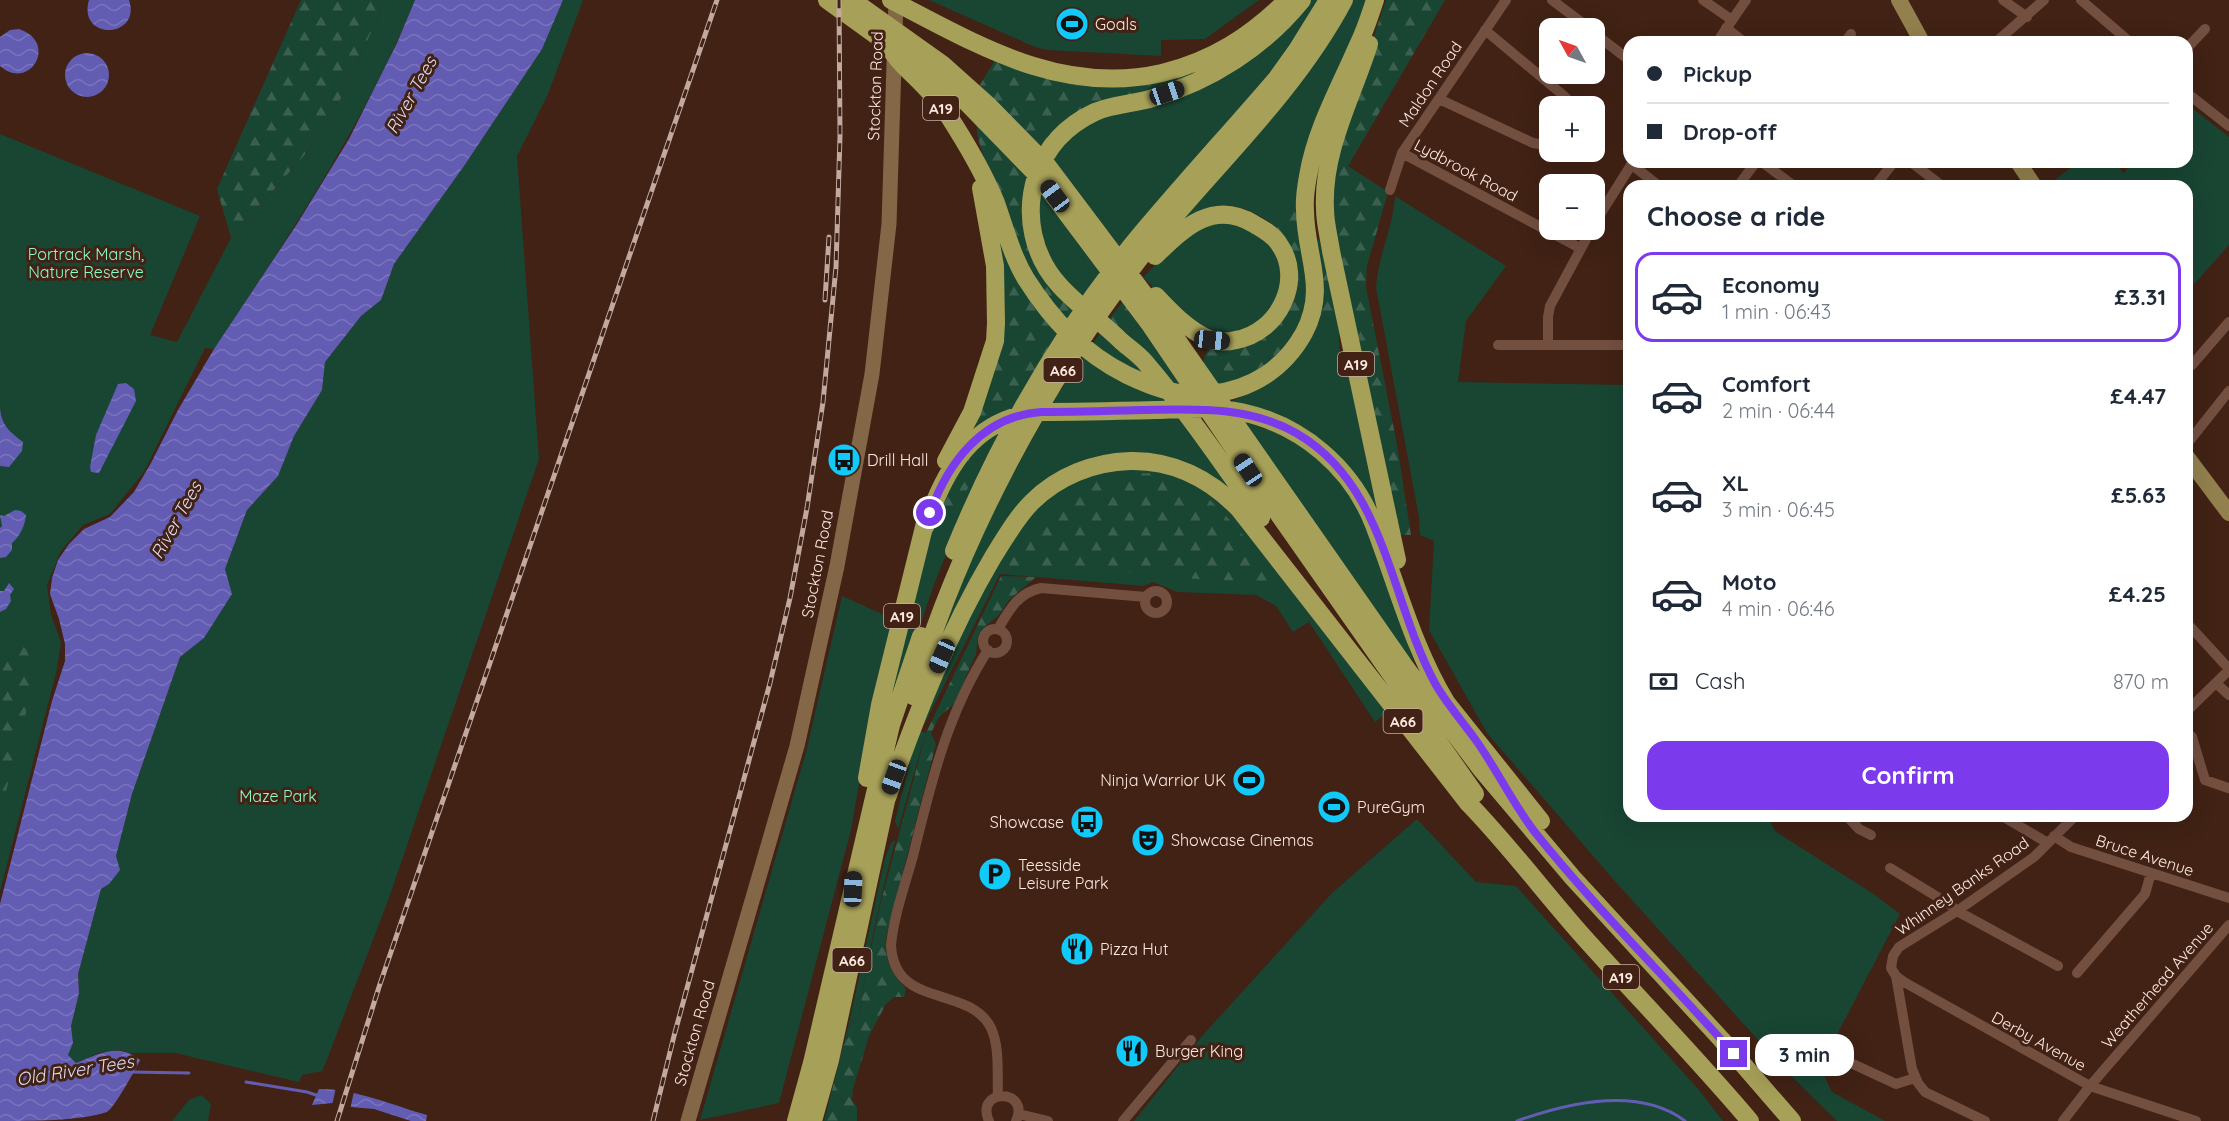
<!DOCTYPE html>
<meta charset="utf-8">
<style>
:root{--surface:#fff;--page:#f2f2f3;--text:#1f2937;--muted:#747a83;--line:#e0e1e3;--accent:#7c3aed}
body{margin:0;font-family:Quicksand,sans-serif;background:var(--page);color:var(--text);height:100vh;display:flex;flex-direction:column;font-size:22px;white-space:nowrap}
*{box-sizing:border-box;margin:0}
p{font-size:20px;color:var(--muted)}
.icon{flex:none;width:33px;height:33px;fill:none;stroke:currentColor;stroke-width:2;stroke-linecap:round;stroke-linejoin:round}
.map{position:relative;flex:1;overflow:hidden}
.details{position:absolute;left:1623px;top:180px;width:570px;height:642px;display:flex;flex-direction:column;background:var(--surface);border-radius:18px;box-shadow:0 6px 24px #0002}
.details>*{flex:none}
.top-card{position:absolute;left:1623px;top:36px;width:570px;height:132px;border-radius:18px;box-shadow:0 6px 24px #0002;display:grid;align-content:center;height:132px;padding:0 24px;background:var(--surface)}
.needle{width:39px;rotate:310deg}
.controls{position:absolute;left:1539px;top:18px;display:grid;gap:12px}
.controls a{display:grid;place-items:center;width:66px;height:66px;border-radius:12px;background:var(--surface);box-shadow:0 6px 24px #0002;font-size:30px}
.end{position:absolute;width:27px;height:27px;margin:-14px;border:8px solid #7c3aed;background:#fff;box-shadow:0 0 0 3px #fff}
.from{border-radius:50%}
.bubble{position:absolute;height:42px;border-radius:18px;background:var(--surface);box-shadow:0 6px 24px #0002;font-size:20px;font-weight:700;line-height:42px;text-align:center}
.car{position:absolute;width:18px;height:36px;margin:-18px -9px;border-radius:8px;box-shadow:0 0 4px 2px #0007;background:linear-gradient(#222 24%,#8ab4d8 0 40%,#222 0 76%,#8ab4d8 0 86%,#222 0)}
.top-card b{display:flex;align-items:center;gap:21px;height:57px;font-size:22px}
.top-card b+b{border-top:2px solid var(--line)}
.top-card i{width:15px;height:15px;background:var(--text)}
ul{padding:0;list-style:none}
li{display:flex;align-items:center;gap:18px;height:90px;margin:0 12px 9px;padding:0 12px;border:3px solid transparent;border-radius:18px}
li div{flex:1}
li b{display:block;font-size:22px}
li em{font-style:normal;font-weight:700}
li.active{border-color:var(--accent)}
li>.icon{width:54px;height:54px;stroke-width:1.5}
h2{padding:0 24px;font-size:27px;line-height:72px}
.pay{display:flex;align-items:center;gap:15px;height:66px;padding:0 24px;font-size:22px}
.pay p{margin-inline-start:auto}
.primary-button{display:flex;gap:12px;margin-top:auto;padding:12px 24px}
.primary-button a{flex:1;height:69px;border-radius:18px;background:var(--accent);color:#fff;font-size:24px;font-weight:700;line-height:69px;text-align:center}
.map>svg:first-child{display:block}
.green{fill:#194533}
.forest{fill:url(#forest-firs)}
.water{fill:url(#water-waves)}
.pier{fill:#412215}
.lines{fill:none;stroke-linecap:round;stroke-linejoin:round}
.stream{stroke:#625db3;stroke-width:3}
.street{stroke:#734f40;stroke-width:10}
.secondary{stroke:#836747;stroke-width:15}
.primary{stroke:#92804e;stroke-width:16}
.highway{stroke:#a7a058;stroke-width:18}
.rail-casing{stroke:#c2a9a0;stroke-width:5}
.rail{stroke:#412215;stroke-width:3;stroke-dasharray:9;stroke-linecap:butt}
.route{stroke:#7c3aed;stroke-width:8}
.labels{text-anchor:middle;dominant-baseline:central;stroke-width:6;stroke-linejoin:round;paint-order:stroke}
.shield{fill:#412215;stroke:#c5ada3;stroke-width:1.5}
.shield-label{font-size:15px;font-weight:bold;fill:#fee8e0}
.poi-label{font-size:16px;fill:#fee8e0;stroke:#412215;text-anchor:start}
.street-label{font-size:16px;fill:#fee8e0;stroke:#412215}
.park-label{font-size:16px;fill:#88fcc9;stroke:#412215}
.water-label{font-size:18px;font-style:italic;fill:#dcddf4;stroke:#412215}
</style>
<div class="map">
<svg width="2229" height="1121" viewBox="0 0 2229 1121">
<defs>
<pattern id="forest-firs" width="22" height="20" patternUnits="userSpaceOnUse" patternTransform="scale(1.5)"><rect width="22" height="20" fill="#194533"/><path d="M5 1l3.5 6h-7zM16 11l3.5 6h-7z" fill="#3c6050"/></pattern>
<pattern id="water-waves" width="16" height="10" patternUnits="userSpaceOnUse" patternTransform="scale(1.5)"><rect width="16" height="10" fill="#625db3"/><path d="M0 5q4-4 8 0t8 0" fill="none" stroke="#7a74bd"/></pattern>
</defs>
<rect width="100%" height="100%" fill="#412215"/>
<path class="green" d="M386,0H415C364,125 289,236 214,349L205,348L144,472L110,514L83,525L61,551L47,585L51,615L61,642L57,669L0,892V134L200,216L150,335L177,342L231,238L308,151L340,100Z
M563,0H583L548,94L517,156L539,459L389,898L326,1062L322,1071L302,1075L299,1082L175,1053H131L119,1050L98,1053L76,1063L68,1055L73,1043L71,1026L79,993L78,974L101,889L109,884L132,794L180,657L204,638L232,594L225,569L247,510L278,476L294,436L322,390L325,362L361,316L381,300L394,264L464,166L542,49Z
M929,0H1259L1205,39L1161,40V56L1047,50L1035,47Z
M1305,0H1322L1289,50L1121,248L1049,157L1090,119L1159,100Z
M1349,0H1369L1297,203L1272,224C1232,196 1209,202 1173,231Z
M2187,104L2229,137V245L2187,292V186H2052L2051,183L2078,162H2113L2124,173L2132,162H2187Z
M1038,186L1104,272L1084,299L1054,268L1035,221Z
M1395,196L1506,266L1466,321L1458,382L1629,385V510L1626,513L1629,519V816H1768L1775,831L1875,895L1900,914L1820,1067L1832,1092L1885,1121H1837L1786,1071L1613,879L1487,733L1429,630L1434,541L1420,535L1419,517L1376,288C1378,256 1393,227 1395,196Z
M991,214L1018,278L1000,298Z
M1227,220L1272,241L1284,282L1268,316L1239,334L1212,333L1162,296L1143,277L1186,236L1205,224Z
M1316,317L1339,321C1341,327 1340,330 1339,336C1338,350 1343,364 1351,375L1390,552L1354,478L1238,409L1232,401L1246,395Z
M1140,323L1185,387L1167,382L1125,336Z
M1100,333L1120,348L1147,376L1091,346Z
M1083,357L1171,400L1174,405L1050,406Z
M1044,417H1181L1247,508L1171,460L1048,484L929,666L981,533Z
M1244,422L1294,438L1335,469L1377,544L1416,669Z
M1006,426L966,506L935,582L892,706L888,705L936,508L971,449Z
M1139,466L1180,473L1228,504L1325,625L1387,713L1375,722L1309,622L1293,632L1276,606L1256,595L1177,592L1153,582L1143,586L1000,574L924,725L919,724C950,658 1009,502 1080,477C1098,471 1120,470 1139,466Z
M842,596L882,614L896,612L865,750L851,830L779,1103L700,1120L806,752Z
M918,730L926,733C898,825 872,921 859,1017L848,1027L885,858L891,843L896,839L898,829L895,821Z
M1417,819L1476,882L1516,886L1699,1090L1723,1121H1134L1202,1036L1332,893Z
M201,1095L211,1104L208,1121H172L189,1100Z"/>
<path class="forest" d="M301,0H386L340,100L308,151L231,238L217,189Z
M1386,0H1445L1348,166L1388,192L1367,266L1366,287L1397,445L1411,535H1398L1328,208L1346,118Z
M995,60L1036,74L1188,71L1191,77L1161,89L1040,149L978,88Z
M977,122L1027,175L1023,201L1075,309L1066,322L1032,278L985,165C983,149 975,138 977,122Z
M1297,203L1306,290L1304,309L1297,329L1283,350L1253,376L1220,387L1203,363L1209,344L1276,325L1287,242L1272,224Z
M1320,239L1339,321L1316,317L1312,241Z
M1018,278L1060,334L1012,413L971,435L1000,298Z
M1124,300L1140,323L1125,336L1107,322Z
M971,449L979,461L956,516L936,508Z
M1153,473L1210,500L1227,517L1284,583L1179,578L1158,571L1136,573L1006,567C1045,502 1072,474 1153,473Z
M1001,576L1036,577L1009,600L999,615L981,630L978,637L976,654L954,704L939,717L931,733L936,744L886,937C885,961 890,971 906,989L904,997H894L886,1004L869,1036L853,1089L852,1100L857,1107V1121H824L848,1027L859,1017L865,978L880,905L926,733Z
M21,646L29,649L28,664L35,677L0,815V671L7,661Z"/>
<path class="water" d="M89,0H129C142,39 77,41 89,0Z
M415,0H563L542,49L464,166L394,264L381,300L361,316L325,362L322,390L294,436L278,476L247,510L225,569L232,594L204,638L180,657L132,794L116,856L120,870L109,884L101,889L78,974L79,993L71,1026L73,1043L68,1055L76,1063C98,1054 119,1042 140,1060C136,1069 114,1108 107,1112C80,1121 31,1121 0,1121V904L52,701L65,661V644L59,619L50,594L52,578L58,560L69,544L84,529L110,517L134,492L151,463L178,410L214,349L297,224L349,139L397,43Z
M19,29C59,42 30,92 0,66V37L10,30Z
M65 75a22 22 0 1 1 44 0a22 22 0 1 1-44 0Z
M126,383L134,389L136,401L99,473L91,472L90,467L96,435L118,384Z
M0,409C2,426 10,432 23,442L22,451L9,467L0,466Z
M15,510L21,511L26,515C25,526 20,536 12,543V550L6,557L0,558V528L2,526L0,515L4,516Z
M9,583L14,589L10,595L11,601L6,609L0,612V591H4Z
M319,1089C353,1088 395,1106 427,1115L426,1121H411L374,1109L351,1107L333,1103L312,1105Z"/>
<path class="pier" d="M336,1087L354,1091L350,1110L332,1106Z"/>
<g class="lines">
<path class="stream" d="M131,1072L189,1073
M246,1082L307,1092L319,1096
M1517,1121C1567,1103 1639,1086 1685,1121"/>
<path class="street" d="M1552,0L1589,28
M1703,0L1732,20
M2003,0L2027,17
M2081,0L2130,42
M1726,28L1744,42
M1485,30L1563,95L1574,106
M1594,33L1629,60
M1717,42L1746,0
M1845,42L1851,34
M1996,42L2044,0
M2187,48L2205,29
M2187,93L2229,126
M1439,99L1533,143L1550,146
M1402,153L1580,248
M1762,162L1794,186
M1911,162L1942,186
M1631,164L1659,186
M1738,186L1756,162
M1875,186L1894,162
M1390,190L1402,153L1506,0
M1594,224L1633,162
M1498,345H1629
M1548,345V317L1550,306L1591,230
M2192,365L2229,322
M2187,444L2229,391
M1145 602a11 11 0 1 1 22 0a11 11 0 1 1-22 0Z
M2187,623L2229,669
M998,629C1009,610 1018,593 1041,588L1146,597
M983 641a12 12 0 1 1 24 0a12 12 0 1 1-24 0Z
M988,650C947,714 931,783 913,856C905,885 894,915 891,945C894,1010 969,984 991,1028C1000,1047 997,1075 998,1096
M2216,683L2229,695
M2187,711L2229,670
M2187,733L2192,737L2205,780L2228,788
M1847,816L1859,829L1871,835
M2002,816L2048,843
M2075,816L2034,857L1957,911L1899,947L1893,956L1891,968L1896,976L1904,982L2090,1086L2196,1121
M2054,836L2071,847L2229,898
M1890,868L1949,904L1957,911L2058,966
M2077,973L2145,894L2151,873
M1896,976L1912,1069L1918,1083L1925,1092L1985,1121
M1853,1064L1896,1084L1915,1078
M1019,1114L1048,1121
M989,1121C974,1088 1031,1088 1016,1121
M1123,1121L1191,1040
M2063,1121L2090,1086L2229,925"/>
<path class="secondary" d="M688,1121L797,746L837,566L872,374L889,224L896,0"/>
<path class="primary" d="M1899,0L1922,42
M2018,162L2034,186
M2187,457L2229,513"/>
<path class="highway" d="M827,0L888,44L910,55L938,78L967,103L1041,179L1149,323L1273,506L1475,794
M852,0L942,64L989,106L1046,164L1156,310L1403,664L1481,769L1573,878L1721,1039L1792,1121
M891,0C978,45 1061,96 1162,73C1212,61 1251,36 1287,0
M1369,44C1352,98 1322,151 1325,209C1325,223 1329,237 1331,251L1397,560
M890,48C898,63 910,71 922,84C934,96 946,111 955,126C970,150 985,176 996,203C1005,228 1012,256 1026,279C1052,320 1083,353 1127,375C1154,388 1179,397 1210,394C1251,390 1284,369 1304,333C1328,288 1305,255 1305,210C1304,199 1306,187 1308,176C1316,129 1339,89 1358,45C1365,31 1370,15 1375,0
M1155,256C1184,228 1213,199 1254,224C1263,229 1274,235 1279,244C1305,280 1278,333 1236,340C1228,342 1217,342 1209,339C1188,330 1171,312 1156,296
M946,461L972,412L995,341L996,323L995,266L981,188
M1261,518C1224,466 1187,411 1145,362C1138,354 1129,348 1121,341C1102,322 1078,306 1060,286C1033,257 1024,215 1036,177C1046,147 1067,125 1095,112C1113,104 1134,104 1153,98C1211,81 1264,47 1302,0
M925,527C945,469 973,417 1041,412C1081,412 1120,411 1160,410C1187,409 1214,407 1241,412C1302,425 1352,468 1374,525C1397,585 1413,647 1446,702L1541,821
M954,551C998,443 1058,338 1131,246C1178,189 1229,134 1277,78L1297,50L1328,0
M913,696C957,544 1042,385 1139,259C1207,172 1292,98 1344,0
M867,778L880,705L927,515
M887,798C916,715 948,633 993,557C1005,538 1016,518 1032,502C1058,476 1094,462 1130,461C1173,460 1210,479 1239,509L1468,803C1508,844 1543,891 1581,934C1637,997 1696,1057 1750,1121
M796,1121L812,1063L891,725L921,636
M813,1121L830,1060L889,787"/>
<defs>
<path id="rail" d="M825,300L829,237
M337,1121L379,987L717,0
M653,1121L674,1036L770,683L790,598L807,508L823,402L836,267L840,136L839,0"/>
</defs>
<use href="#rail" class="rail-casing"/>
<use href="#rail" class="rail"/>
</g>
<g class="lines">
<path class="route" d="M930,513C948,462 983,416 1041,412C1076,412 1110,411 1145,410C1197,409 1248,406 1296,433C1387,485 1389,600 1436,685C1447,704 1462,721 1475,739C1496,768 1512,802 1534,831C1596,909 1668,979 1734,1054"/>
</g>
<defs>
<symbol id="stadium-disc" viewBox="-11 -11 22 22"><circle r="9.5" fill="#11cafa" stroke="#412215"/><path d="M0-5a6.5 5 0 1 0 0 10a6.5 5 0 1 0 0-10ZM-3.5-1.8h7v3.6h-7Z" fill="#111"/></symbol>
<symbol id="bus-disc" viewBox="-11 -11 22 22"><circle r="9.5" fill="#11cafa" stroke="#412215"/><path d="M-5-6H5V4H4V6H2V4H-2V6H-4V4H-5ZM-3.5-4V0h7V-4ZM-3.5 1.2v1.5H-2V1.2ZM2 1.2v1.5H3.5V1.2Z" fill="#111"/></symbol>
<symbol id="theatre-disc" viewBox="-11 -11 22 22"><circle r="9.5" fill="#11cafa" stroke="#412215"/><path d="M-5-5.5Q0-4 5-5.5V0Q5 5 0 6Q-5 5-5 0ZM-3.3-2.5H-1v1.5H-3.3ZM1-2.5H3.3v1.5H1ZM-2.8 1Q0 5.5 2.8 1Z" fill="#111"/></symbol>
<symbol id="parking-disc" viewBox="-11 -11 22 22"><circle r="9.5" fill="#11cafa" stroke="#412215"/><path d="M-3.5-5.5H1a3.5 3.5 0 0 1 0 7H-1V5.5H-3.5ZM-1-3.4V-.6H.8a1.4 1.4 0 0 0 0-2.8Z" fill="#111"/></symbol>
<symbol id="restaurant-disc" viewBox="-11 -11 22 22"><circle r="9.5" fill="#11cafa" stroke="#412215"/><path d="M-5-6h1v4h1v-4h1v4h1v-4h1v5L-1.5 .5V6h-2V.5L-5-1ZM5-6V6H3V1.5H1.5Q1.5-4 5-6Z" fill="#111"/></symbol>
</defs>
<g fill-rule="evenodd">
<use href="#stadium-disc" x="1053" y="5" width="38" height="38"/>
<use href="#bus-disc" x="825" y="441" width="38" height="38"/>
<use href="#stadium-disc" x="1230" y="761" width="38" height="38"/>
<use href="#stadium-disc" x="1315" y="788" width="38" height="38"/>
<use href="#bus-disc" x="1068" y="803" width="38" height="38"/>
<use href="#theatre-disc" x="1129" y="821" width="38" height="38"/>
<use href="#parking-disc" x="976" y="855" width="38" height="38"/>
<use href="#restaurant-disc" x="1058" y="930" width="38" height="38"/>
<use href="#restaurant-disc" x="1113" y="1032" width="38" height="38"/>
</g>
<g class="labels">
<g class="shield">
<rect x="923" y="96" width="36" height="24" rx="4.5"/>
<rect x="1338" y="352" width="36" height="24" rx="4.5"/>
<rect x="1043.5" y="358" width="39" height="24" rx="4.5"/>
<rect x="884" y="604" width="36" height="24" rx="4.5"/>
<rect x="1383.5" y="709" width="39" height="24" rx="4.5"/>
<rect x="832.5" y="948" width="39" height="24" rx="4.5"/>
<rect x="1603" y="965" width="36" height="24" rx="4.5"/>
</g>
<g class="shield-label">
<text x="941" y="108">A19</text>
<text x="1356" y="364">A19</text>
<text x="1063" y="370">A66</text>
<text x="902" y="616">A19</text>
<text x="1403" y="721">A66</text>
<text x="852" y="960">A66</text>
<text x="1621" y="977">A19</text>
</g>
<g class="poi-label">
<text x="1095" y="24">Goals</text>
<text x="867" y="460">Drill Hall</text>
<text x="1226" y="780" text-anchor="end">Ninja Warrior UK</text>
<text x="1357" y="807">PureGym</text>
<text x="1064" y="822" text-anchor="end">Showcase</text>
<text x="1171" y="840">Showcase Cinemas</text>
<text x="1018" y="865">Teesside<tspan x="1018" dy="18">Leisure Park</tspan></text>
<text x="1100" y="949">Pizza Hut</text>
<text x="1155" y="1051">Burger King</text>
</g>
<g class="street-label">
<text transform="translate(1430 84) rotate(-56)">Maldon Road</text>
<text transform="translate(875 86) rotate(-88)">Stockton Road</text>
<text transform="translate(1466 170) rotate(28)">Lydbrook Road</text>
<text transform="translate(817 564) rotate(-79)">Stockton Road</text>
<text transform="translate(2145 855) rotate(18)">Bruce Avenue</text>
<text transform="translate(1962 886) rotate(-35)">Whinney Banks Road</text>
<text transform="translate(2157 985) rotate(-49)">Weatherhead Avenue</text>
<text transform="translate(694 1033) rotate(-74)">Stockton Road</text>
<text transform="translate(2039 1041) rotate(29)">Derby Avenue</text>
</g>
<g class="park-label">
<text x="86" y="254">Portrack Marsh,<tspan x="86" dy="18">Nature Reserve</tspan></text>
<text x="278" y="796">Maze Park</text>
</g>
<g class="water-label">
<text transform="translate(411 95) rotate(-61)">River Tees</text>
<text transform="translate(176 520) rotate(-61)">River Tees</text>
<text transform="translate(75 1070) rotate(-9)">Old River Tees</text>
</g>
</g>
</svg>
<div class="controls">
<a><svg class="needle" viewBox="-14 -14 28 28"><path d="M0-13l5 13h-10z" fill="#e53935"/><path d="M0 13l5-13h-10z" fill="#747a83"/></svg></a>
<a>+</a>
<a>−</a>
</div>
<i class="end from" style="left:930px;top:513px"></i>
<i class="end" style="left:1734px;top:1054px"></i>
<div class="bubble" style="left:1755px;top:1034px;width:99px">3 min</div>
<i class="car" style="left:1167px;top:93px;rotate:71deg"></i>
<i class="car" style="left:1055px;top:196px;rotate:323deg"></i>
<i class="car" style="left:1212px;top:340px;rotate:96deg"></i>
<i class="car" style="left:1248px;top:470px;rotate:326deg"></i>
<i class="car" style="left:942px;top:656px;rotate:204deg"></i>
<i class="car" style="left:894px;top:777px;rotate:200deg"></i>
<i class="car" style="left:853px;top:889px;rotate:2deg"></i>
<div class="top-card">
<b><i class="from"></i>Pickup</b>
<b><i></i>Drop-off</b>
</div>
<section class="details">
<h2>Choose a ride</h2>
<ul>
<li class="active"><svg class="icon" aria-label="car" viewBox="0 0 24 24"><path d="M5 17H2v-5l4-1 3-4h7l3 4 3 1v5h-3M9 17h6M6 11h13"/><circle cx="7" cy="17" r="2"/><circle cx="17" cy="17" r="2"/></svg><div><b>Economy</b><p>1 min · 06:43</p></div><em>£3.31</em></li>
<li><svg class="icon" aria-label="car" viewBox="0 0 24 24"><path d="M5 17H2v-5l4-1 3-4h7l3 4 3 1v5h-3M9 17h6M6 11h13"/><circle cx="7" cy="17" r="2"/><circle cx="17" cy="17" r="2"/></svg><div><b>Comfort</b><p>2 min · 06:44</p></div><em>£4.47</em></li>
<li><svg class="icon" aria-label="car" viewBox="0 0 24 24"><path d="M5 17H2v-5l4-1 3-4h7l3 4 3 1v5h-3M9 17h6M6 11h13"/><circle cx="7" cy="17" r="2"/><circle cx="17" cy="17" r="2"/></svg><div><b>XL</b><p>3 min · 06:45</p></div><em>£5.63</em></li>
<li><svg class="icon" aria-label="car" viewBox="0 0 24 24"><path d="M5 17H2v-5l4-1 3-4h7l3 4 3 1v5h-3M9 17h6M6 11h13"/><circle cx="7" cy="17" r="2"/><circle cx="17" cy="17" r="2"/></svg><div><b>Moto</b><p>4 min · 06:46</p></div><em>£4.25</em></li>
</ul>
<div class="pay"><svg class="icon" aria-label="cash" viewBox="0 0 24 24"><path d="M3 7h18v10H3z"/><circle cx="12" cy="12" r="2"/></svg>Cash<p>870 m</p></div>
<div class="primary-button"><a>Confirm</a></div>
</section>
</div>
